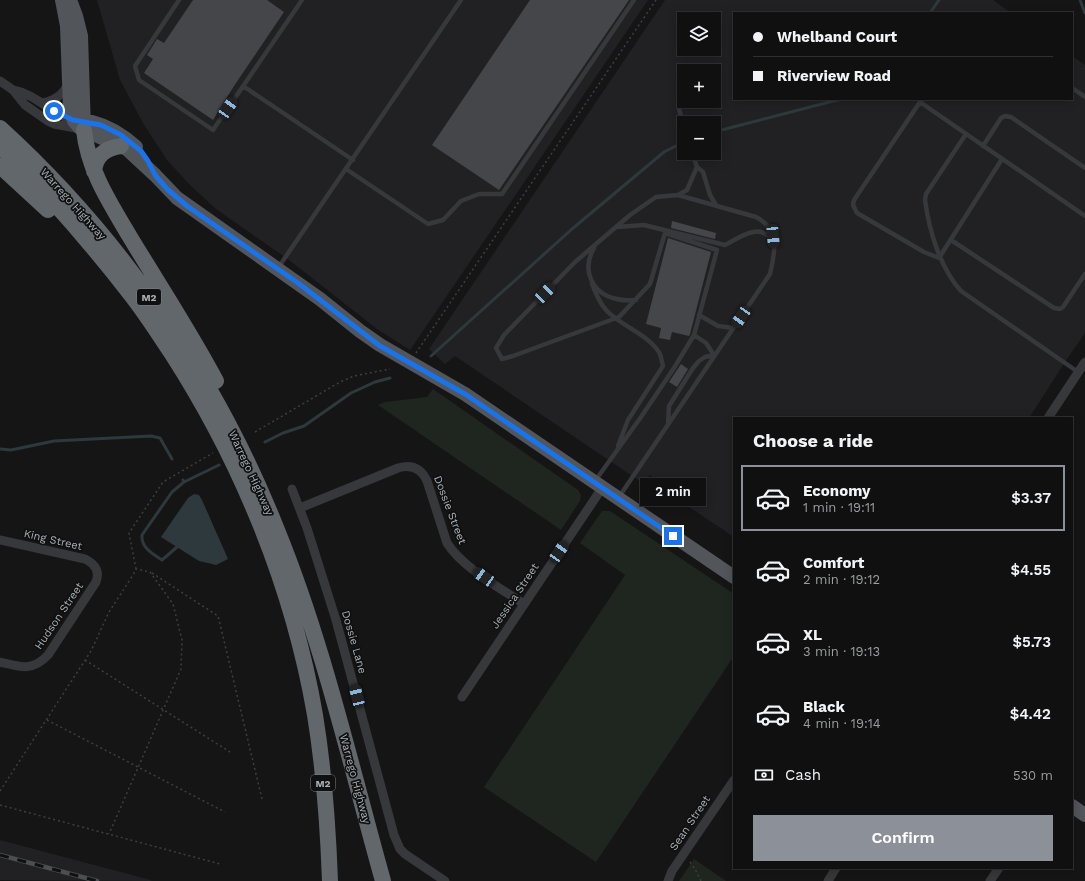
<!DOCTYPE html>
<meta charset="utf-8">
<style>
:root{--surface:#101010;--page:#1e1e1e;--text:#f1f3f6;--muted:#9c9d9f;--line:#303030;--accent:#8c9099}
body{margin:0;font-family:"Work Sans",sans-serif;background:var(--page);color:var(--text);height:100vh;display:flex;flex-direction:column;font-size:15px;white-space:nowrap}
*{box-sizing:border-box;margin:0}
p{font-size:13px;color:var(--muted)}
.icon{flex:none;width:22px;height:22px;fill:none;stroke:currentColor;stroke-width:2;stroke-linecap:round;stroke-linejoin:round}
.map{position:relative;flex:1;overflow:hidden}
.side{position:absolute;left:733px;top:417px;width:340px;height:452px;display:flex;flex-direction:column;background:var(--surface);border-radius:0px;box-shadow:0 2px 10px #0003,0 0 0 1px var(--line)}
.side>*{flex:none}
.guide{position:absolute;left:733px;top:12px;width:340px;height:88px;border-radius:0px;box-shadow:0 2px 10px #0003,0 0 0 1px var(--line);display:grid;align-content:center;height:88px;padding:0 20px;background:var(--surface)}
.tools{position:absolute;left:677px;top:12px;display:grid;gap:8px}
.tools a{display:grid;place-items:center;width:44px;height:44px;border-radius:0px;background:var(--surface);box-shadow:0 2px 10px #0003,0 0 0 1px var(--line);font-size:20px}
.end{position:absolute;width:18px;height:18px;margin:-9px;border:5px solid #1a73e8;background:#fff;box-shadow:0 0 0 2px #fff}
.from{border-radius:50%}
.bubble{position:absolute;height:28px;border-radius:0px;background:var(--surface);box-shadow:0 2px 10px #0003,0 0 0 1px var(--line);font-size:13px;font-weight:600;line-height:28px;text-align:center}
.car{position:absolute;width:12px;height:24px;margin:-12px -6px;border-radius:5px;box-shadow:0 0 3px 1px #0007;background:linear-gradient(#222 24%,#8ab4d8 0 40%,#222 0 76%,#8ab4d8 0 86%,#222 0)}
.guide b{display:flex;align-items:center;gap:14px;height:38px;font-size:15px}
.guide b+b{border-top:1px solid var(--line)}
.guide i{width:10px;height:10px;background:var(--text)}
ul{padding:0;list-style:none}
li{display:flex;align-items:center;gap:12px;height:66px;margin:0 8px 6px;padding:0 12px;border:2px solid transparent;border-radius:0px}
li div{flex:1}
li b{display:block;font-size:15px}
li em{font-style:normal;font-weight:600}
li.on{border-color:var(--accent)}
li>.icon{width:36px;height:36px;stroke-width:1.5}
h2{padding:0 20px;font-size:18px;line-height:48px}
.pay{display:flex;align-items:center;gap:10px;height:44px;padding:0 20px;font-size:15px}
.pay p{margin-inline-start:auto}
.button{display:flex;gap:8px;margin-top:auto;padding:8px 20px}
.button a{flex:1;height:46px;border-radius:0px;background:var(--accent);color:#fff;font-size:16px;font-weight:600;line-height:46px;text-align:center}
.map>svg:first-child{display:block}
.built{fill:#212123;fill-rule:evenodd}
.green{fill:#1f261f}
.water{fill:#2d393c}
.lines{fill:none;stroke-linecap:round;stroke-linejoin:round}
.stream{stroke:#2d393c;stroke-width:3}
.building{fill:#444649}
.path{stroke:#3c3f42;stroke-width:1.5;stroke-dasharray:2 3;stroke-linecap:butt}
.lane{stroke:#36383b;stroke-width:4.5}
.street{stroke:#36383b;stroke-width:9}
.primary{stroke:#52565a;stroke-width:14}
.highway{stroke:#62676c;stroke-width:16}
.rail-casing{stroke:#4b4e52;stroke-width:4.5}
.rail{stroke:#101011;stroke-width:3;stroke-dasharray:9;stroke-linecap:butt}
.route{stroke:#1a73e8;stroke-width:5}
.labels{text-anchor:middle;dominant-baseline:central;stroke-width:3.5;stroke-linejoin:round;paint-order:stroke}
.shield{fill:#101011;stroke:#7a8084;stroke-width:1}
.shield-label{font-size:10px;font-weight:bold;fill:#a7b0b6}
.street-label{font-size:11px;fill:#a7b0b6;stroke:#101011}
</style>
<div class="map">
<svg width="1085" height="881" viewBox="0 0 1085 881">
<rect width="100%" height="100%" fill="#151516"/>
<path class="built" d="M97,0H648L410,350L377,329L289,260L216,209L190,185L167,160L143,123L120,80Z
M665,0H993L1011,13H734V99H1072V56L1085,65V333L1065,362L1029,418H734V537L683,503L650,475L641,482L455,356L445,364L429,349ZM684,19H714V49H684ZM684,71H714V101H684ZM684,123H714V153H684Z
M0,840L147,879L152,881L0,880Z"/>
<path class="green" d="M433,389L578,490L581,495L580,501L561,530L378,405L385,402L427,397Z
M602,511H610L734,594V656L596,862L484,787L625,575L580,543Z
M694,859L726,881H679Z"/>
<path class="water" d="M194,494L199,495L202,500L228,559L216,565L199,561L161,537L188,498Z"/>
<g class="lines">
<path class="stream" d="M1080,0L1085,13
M930,13L939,0
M714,132L841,99
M431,356L572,229L664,152L684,142
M265,442L283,433L304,426L351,393L375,382L390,378
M0,449L11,450L54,441L151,436L160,438L172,459
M183,480L184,482L219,465
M177,547L162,560C153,554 141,548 142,535L172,492L184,482"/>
</g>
<path class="building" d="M193,0H267L284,12L234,86L213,120L144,73L153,59L147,55L157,39L164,43Z
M530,0H629L499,190L432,145Z
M672,221L716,233L715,239L671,228Z
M668,238L711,252L690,334L689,336L672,332L670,340L659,338L661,328L646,324Z
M681,364L688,369L677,387L669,382Z"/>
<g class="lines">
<path class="path" d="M416,353L656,0
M255,432L340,382L354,376L390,369
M136,569L129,533L163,482L213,453
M152,573L218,616L262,799
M85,660L230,752
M47,720L225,812
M0,791L91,651L109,612L133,575L136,569L150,572L173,604L182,640L181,669L109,834
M0,805L220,864
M690,862L695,869L701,881"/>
<path class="lane" d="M179,0L135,66L139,80L213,130L302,0
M243,86L353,160
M1072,88L1085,97
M922,99L854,200L853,205L857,213L924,252L939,258L1002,159
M920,102L1085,216
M678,105L684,127
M966,134L926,194L925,200C929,230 940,268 961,291L1078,372
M983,146L1001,118L1005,116L1011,117L1085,168
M692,153L697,167L703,172L710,195L716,205
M346,169L428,224L443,220L461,201L479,194H502L634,0
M678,195L687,190L697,167
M617,227L644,225L725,245C740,237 761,221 773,242
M951,240L1054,308L1060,309L1063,307L1085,274
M594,248C581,270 592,294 617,299C623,301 629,300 636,300
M278,268L461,0
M592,284C596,294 600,304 607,311C621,326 650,335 660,354C661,357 662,362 663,366L628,420L618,446
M699,315L718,326L733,328
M668,424L669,406L693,368L699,361L705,357L714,355L706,343L694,335
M595,481L641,417L674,368L694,335L717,250L665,233L650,284L619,317L513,356L502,359L496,348L504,335L575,262L630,215L656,197L678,195L756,217C781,230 775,251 770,274L619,497"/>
<path class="street" d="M0,81L13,90L25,105L48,121L54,124L81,129
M13,90C36,94 51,114 73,120
M42,103C54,101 63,95 68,84
M1048,418L1085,362
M292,489L307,528L336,620L394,835L400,849L405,854L445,881
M300,508L398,468C411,464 421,468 427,481L447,543C462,567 500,588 524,604
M0,540L85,559C95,564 100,571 96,582L48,655C32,672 20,667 0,662
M462,697L602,488
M668,881L672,871L734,780
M828,881L836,868
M990,881L999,868"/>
<path class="primary" d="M62,0L67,26L70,108L74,121L80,128L127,149L155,175L177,198L320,299L360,331L380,345L465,394L734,577
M70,0L76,16L81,36L84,130
M76,121C81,122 86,121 92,122C108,126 124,136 136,147
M1072,806L1085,815"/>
<path class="highway" d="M0,128C121,238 217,378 277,530C323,643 350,763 383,881
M84,130C88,170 110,203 130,237C159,285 190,332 216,381
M0,146C47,193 91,243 132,296C146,314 159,334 172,354C242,463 293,587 315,715C324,770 328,826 330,881
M0,166L48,210
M94,171C96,155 106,148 121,146"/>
<defs>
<path id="rail" d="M0,855L97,881"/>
</defs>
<use href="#rail" class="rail-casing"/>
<use href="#rail" class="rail"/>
</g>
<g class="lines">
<path class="route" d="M54,111L73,120L101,125L121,135L141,151L148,161L155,175L167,189L187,206L298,283L380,346L465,394L673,536"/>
</g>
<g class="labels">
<g class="shield">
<rect x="137" y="289" width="24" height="16" rx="3"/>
<rect x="311" y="775" width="24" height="16" rx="3"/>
</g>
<g class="shield-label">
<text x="149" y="297">M2</text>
<text x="323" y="783">M2</text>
</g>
<g class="street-label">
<text transform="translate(73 204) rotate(48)">Warrego Highway</text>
<text transform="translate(251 473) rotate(65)">Warrego Highway</text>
<text transform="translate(450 510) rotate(69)">Dossie Street</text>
<text transform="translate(53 540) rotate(13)">King Street</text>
<text transform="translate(515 596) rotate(-56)">Jessica Street</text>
<text transform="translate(59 616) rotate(-56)">Hudson Street</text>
<text transform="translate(354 642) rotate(74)">Dossie Lane</text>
<text transform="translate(355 779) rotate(75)">Warrego Highway</text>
<text transform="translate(690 823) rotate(-56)">Sean Street</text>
</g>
</g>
</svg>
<div class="tools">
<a><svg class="icon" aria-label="layers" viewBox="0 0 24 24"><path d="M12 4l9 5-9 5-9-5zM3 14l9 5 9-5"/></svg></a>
<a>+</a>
<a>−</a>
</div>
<i class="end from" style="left:54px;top:111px"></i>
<i class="end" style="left:673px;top:536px"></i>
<div class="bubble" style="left:640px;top:478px;width:66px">2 min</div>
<i class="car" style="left:228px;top:108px;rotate:34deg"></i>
<i class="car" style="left:773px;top:236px;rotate:175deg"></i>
<i class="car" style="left:545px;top:293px;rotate:44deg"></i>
<i class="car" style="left:741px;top:317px;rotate:214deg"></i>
<i class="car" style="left:559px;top:552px;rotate:34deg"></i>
<i class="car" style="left:484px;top:577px;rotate:304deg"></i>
<i class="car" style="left:357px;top:696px;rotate:346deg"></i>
<div class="guide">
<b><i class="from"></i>Whelband Court</b>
<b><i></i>Riverview Road</b>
</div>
<section class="side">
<h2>Choose a ride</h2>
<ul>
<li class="on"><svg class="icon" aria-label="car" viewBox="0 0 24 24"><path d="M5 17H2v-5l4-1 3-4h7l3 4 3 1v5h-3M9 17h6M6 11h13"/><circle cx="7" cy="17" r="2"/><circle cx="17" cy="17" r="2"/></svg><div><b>Economy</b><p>1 min · 19:11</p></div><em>$3.37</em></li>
<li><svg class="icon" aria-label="car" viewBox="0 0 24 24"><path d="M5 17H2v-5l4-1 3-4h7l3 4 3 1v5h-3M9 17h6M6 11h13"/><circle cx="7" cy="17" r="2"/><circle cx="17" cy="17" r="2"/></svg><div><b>Comfort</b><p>2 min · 19:12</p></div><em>$4.55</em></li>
<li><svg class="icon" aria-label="car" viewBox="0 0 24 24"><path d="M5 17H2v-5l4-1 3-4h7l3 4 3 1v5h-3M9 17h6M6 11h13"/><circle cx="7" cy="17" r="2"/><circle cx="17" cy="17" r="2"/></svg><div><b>XL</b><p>3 min · 19:13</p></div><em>$5.73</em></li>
<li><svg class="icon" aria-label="car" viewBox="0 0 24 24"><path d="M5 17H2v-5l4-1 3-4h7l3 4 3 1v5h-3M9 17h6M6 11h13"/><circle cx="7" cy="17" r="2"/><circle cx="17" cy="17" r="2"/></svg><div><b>Black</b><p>4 min · 19:14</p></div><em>$4.42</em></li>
</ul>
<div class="pay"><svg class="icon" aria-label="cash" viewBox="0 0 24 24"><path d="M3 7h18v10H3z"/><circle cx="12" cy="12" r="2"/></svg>Cash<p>530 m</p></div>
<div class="button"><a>Confirm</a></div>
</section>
</div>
